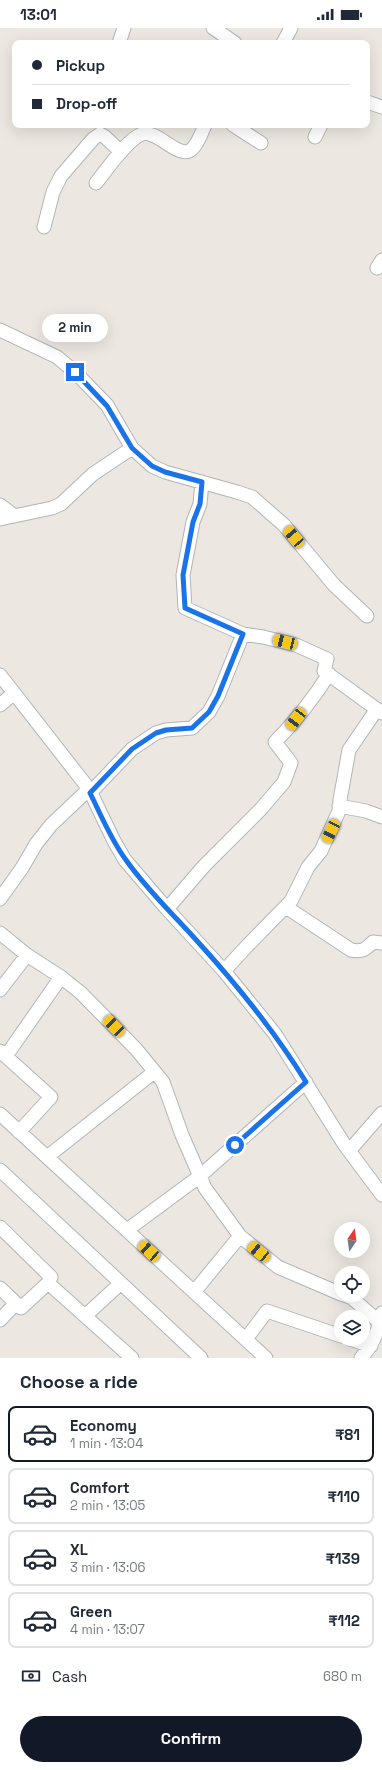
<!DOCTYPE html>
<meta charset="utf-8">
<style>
:root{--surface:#fff;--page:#f6f6f7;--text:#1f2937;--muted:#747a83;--line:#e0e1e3;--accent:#111827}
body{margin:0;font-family:"Space Grotesk",sans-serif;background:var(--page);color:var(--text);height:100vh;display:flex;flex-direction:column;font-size:15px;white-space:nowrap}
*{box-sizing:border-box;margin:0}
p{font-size:13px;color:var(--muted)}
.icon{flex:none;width:22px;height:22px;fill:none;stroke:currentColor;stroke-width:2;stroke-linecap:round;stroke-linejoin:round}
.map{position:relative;height:1330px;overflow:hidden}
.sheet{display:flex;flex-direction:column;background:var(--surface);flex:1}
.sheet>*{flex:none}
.top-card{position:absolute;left:12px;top:12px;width:358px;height:88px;border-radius:8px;box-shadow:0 4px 16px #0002;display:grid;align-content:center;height:88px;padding:0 20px;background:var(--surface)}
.needle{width:26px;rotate:13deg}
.fabs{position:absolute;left:334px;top:1194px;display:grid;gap:8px}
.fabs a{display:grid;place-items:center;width:36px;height:36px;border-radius:50%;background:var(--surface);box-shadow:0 4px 16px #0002;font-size:20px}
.end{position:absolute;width:18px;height:18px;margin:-9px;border:5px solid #1a73e8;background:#fff;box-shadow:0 0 0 2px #fff}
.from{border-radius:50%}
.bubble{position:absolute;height:28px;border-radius:14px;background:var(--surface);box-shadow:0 4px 16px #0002;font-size:13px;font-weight:700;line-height:28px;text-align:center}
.car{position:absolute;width:12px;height:24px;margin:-12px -6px;border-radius:5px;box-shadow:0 0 3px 1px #0007;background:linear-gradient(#f5c518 24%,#345 0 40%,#f5c518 0 76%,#345 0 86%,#f5c518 0)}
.top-card b{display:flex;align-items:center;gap:14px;height:38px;font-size:15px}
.top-card b+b{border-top:1px solid var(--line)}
.top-card i{width:10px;height:10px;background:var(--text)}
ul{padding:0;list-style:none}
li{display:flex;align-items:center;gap:12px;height:56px;margin:0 8px 6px;padding:0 12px;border:2px solid var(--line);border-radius:8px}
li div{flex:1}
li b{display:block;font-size:15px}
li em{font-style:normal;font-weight:700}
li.on{border-color:var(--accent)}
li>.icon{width:36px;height:36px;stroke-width:1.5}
h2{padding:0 20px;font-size:18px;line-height:48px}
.pay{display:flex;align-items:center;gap:10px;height:44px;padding:0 20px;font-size:15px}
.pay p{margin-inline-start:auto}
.button{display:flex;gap:8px;margin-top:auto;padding:8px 20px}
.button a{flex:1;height:46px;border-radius:24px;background:var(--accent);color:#fff;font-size:16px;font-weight:700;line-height:46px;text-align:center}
.status{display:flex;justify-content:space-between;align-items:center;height:28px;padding:0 20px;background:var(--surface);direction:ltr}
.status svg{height:11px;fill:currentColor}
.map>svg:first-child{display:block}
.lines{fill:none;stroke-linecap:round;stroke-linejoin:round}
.minor-casing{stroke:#b1b5b8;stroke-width:15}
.minor{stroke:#fff;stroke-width:13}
.route{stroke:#1a73e8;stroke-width:5}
</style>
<div class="status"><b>13:01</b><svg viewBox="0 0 49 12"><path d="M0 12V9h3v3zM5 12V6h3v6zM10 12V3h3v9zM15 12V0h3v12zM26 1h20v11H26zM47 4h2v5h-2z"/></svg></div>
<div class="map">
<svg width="382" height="1330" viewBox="0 0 382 1330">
<rect width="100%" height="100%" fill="#ece7e0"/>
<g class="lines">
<defs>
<path id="minor" d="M213,0L235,15
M119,15L124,0
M283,15L291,0
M367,74L382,79
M233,97L261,115
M315,109L321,97
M96,155C106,143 127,111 142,106C158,101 179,133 192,121C198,116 202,104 205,97
M44,199L53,164L61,148L93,111L100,106L104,108L121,124
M377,240L382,232
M0,302L57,329L75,344L107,377L132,420
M202,454L200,476L193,494L183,547L185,580L243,606L263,609L296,617L327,631L324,643L382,685
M0,477L13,487
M0,491L52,480L61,476L93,446L132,420L152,438L165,444L237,464L252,469L284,497L334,557L367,588
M0,647L89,761L114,813L125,832L167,881L224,943L275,1006L344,1116L382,1167
M0,677L14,665
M90,765L132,721L156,705L166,702L192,700L209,684L218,668L243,606
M339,778L366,783L382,789
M0,871L22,840L36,816L51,797L89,761
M286,879L351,922C362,924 365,922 373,914L382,915
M167,881L204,838L261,781L284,754L291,735L275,714C296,693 313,671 329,646
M0,905L27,927L61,949L81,965L136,1021L163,1054L182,1107L205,1160L240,1208L278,1239L341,1266
M224,943L247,918L291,873L308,839L321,823L339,783L340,772L349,722L377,681
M0,962L27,927
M0,1023L51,1069L19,1104
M6,1028L61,949
M0,1086L266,1330
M349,1123L382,1085
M47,1129L154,1044
M0,1142L201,1330
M0,1199L51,1249L48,1255
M127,1202L200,1148L306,1054
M0,1260L21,1280L48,1255L85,1288L121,1255
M194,1264L240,1208
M344,1267L352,1270L380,1295
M85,1288L132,1330
M0,1292L16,1275
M246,1311L267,1283L341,1308
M350,1311L371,1318
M361,1330C373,1317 379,1302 382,1285"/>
</defs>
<use href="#minor" class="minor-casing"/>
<use href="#minor" class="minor"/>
</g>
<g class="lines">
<path class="route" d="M75,344L107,378L132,420L152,438L165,444L202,454L200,476L193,494L183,547L185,580L243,606L218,668L209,684L192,700L166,702L156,705L132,721L90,765C101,787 111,812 126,832C147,862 174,887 198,914C238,958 275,1004 306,1054L235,1117"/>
</g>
</svg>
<div class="fabs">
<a><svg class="needle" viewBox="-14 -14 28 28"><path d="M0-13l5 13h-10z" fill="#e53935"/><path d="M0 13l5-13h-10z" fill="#747a83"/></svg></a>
<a><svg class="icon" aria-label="locate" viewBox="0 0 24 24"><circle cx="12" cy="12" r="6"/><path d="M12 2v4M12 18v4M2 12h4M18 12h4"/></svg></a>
<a><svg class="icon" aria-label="layers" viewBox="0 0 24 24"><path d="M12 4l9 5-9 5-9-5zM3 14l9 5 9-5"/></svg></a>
</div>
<i class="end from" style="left:235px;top:1117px"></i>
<i class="end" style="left:75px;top:344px"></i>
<div class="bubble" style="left:42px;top:286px;width:66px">2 min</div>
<i class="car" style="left:294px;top:509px;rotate:320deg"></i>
<i class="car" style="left:285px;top:614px;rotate:284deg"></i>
<i class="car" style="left:296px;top:691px;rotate:217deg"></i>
<i class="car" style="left:331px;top:803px;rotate:206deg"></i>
<i class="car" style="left:114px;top:998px;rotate:316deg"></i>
<i class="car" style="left:149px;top:1223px;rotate:312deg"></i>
<i class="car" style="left:259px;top:1224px;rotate:309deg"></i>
<div class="top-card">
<b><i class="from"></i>Pickup</b>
<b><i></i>Drop-off</b>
</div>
</div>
<section class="sheet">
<h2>Choose a ride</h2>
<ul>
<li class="on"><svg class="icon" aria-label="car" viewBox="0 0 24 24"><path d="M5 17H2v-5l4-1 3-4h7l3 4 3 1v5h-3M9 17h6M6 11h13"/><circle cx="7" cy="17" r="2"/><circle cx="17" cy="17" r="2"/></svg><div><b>Economy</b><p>1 min · 13:04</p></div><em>₹81</em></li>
<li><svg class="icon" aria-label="car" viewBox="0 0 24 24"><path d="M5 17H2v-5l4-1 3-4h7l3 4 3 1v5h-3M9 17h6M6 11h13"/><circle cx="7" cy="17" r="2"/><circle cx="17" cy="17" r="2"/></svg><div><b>Comfort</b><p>2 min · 13:05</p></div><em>₹110</em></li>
<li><svg class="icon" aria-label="car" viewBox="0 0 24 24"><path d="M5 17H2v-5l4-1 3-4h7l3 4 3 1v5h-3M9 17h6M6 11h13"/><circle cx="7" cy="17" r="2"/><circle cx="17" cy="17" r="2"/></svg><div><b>XL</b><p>3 min · 13:06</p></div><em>₹139</em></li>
<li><svg class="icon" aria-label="car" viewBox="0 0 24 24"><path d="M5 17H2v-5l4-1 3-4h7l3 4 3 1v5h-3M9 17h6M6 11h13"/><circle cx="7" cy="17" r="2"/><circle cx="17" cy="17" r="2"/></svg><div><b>Green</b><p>4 min · 13:07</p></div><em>₹112</em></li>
</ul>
<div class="pay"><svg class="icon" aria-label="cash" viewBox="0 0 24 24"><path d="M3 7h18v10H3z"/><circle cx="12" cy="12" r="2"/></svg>Cash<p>680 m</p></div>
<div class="button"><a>Confirm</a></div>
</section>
